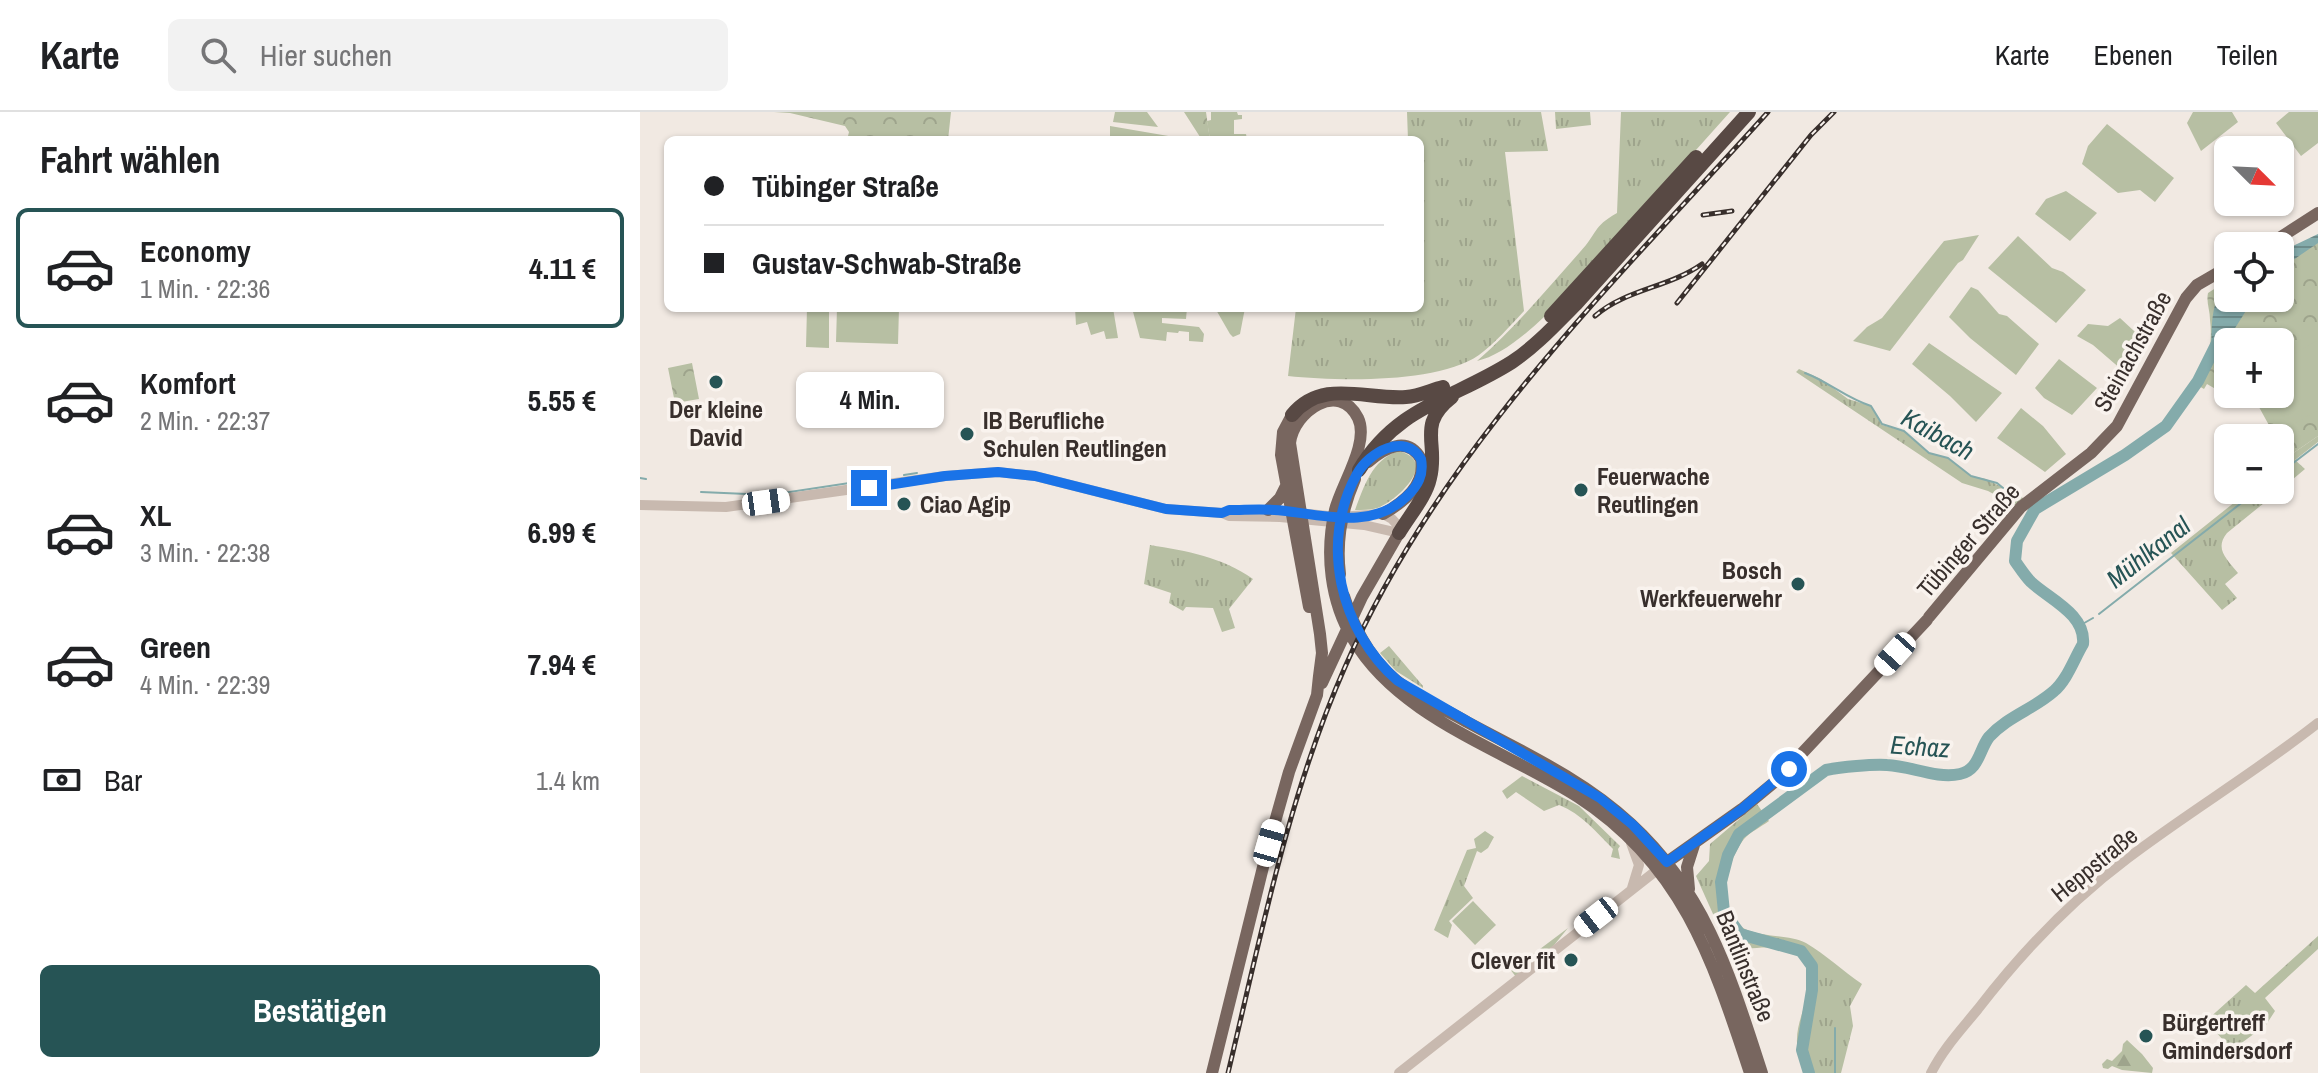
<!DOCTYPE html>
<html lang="de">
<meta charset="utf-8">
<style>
:root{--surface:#fff;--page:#f2f2f2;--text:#202124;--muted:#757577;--line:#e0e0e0;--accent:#265455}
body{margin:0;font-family:"Archivo Narrow",sans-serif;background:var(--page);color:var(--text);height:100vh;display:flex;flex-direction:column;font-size:30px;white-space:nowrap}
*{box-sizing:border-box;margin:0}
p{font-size:26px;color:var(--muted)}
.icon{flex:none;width:44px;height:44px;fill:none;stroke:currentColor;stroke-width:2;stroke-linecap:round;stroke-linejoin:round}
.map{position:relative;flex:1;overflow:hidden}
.panel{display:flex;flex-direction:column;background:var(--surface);width:640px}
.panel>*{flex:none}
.banner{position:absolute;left:24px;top:24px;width:760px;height:176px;border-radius:12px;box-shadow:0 2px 6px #0004;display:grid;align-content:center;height:176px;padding:0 40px;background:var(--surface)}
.needle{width:52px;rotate:114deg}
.tools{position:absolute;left:1574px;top:24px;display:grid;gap:16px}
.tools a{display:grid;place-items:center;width:80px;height:80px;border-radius:12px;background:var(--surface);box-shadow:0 2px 6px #0004;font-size:40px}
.end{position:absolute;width:36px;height:36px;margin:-18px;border:10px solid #1a73e8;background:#fff;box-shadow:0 0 0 4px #fff}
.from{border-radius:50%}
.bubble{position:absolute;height:56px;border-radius:12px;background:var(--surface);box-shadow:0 2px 6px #0004;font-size:26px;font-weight:700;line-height:56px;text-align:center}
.car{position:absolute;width:24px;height:48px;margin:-24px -12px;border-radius:10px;box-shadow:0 0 6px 2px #0007;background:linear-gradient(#fff 24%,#345 0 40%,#fff 0 76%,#345 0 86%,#fff 0)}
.banner b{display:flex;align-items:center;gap:28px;height:76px;font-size:30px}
.banner b+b{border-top:2px solid var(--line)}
.banner i{width:20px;height:20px;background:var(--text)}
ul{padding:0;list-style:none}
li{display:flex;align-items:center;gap:24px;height:120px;margin:0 16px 12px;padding:0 24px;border:4px solid transparent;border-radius:12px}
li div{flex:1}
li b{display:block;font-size:30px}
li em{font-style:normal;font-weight:700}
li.active{border-color:var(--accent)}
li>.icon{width:72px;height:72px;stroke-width:1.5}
h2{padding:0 40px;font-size:36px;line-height:96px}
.pay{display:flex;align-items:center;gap:20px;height:88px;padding:0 40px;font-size:30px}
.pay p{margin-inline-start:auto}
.button{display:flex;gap:16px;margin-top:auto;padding:16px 40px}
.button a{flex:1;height:92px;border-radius:12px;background:var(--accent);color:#fff;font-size:32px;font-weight:700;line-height:92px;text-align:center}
header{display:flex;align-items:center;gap:48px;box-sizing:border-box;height:112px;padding:0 40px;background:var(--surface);border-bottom:2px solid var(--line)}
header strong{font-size:38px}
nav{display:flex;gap:44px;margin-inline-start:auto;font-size:28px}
.search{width:560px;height:72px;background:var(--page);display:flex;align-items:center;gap:20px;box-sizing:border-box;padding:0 28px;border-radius:12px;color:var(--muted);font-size:30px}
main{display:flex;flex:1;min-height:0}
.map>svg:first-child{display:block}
.grass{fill:url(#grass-tufts)}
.forest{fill:url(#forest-firs)}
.park{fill:url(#park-crowns)}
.garden{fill:#b7bfa3}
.water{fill:url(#water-rules)}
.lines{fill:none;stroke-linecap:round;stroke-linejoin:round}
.stream{stroke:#84abab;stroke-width:2}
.river{stroke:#84abab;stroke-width:12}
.minor{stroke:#c8b9af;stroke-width:10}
.major{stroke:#78665f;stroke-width:12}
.highway{stroke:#584944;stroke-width:14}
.rail-casing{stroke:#382f2c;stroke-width:5}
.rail{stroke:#f9f3ee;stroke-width:2;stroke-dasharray:6;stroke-linecap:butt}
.route{stroke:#1a73e8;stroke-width:10}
.poi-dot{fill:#265455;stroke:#f9f3ee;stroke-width:3}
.labels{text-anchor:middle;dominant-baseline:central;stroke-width:7;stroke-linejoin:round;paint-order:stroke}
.street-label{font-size:24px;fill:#382f2c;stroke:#f9f3ee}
.poi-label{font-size:24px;font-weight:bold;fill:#382f2c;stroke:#f9f3ee;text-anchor:start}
.water-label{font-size:26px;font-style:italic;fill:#265455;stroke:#f9f3ee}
</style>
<header>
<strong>Karte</strong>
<div class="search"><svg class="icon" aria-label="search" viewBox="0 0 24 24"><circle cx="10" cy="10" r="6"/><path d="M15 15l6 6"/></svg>Hier suchen</div>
<nav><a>Karte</a><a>Ebenen</a><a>Teilen</a></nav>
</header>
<main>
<section class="panel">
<h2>Fahrt wählen</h2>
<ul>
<li class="active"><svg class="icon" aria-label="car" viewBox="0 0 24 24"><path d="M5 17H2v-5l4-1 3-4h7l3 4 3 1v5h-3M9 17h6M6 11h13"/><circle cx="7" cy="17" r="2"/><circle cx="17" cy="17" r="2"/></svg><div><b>Economy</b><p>1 Min. · 22:36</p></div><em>4.11 €</em></li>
<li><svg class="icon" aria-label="car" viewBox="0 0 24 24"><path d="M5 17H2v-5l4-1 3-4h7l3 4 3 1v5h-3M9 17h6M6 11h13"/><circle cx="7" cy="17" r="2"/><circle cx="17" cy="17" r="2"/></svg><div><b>Komfort</b><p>2 Min. · 22:37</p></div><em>5.55 €</em></li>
<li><svg class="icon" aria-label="car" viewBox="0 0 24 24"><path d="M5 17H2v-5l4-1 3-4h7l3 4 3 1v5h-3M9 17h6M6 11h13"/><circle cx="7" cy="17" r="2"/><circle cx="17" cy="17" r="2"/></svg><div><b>XL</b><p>3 Min. · 22:38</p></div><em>6.99 €</em></li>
<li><svg class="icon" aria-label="car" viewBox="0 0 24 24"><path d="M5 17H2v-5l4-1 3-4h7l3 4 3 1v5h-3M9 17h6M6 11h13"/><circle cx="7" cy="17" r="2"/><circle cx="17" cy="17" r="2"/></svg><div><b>Green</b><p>4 Min. · 22:39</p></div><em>7.94 €</em></li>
</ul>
<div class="pay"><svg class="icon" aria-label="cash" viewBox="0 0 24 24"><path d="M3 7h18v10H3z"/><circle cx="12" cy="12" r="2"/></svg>Bar<p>1.4 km</p></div>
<div class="button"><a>Bestätigen</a></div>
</section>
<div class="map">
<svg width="1678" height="961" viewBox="0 0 1678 961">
<defs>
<pattern id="grass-tufts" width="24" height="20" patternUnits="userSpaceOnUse" patternTransform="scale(2)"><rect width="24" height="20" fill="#b7bfa3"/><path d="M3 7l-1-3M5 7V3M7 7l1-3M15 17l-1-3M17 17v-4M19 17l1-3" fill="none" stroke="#9ea48c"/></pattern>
<pattern id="forest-firs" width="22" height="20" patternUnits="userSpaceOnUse" patternTransform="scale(2)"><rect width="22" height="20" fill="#b7bfa3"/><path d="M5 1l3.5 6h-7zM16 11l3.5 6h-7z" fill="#9ea48c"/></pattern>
<pattern id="park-crowns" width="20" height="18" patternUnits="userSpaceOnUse" patternTransform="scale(2)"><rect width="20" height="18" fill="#b7bfa3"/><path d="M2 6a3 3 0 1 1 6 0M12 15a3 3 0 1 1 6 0" fill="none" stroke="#9ea48c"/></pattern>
<pattern id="water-rules" width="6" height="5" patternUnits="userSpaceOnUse" patternTransform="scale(2)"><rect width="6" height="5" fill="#84abab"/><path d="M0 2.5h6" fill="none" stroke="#6d8c8b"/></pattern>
</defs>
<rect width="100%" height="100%" fill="#f1e9e2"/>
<path class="grass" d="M767,0H901L908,39L865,40L884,199C870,214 855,231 839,243C797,272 698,269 648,264L656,196H780V28H768Z
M915,0H950L951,13L916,17Z
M981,0H1090C1053,41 1016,83 979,124C946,159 884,239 837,249C875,216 907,177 940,140C958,121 952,115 977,101Z
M1159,257L1181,267L1208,287L1231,294L1242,313L1264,319L1289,341L1308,346L1331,364L1346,367L1385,387L1376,394L1348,379L1322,371L1156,260Z
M1678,324V330L1655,348L1665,357L1640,378V354L1653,348L1649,344Z
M758,339C799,348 760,386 740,395C733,398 723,398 715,398C724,374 732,348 758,339Z
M1610,378H1640L1587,421C1574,437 1587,447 1598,461L1585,472L1597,486L1582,498L1531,441Z
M510,433C547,439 582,445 613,467L589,497L595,516L582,520L573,496L546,495L543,499L529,491L531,481L504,472Z
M749,534L783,574V576L756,559L740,541Z
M882,664L939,694L980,734L978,737L980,747L971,745L973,737C956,720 942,702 919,693L904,699L876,680L867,687L862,679Z
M1117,692L1129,709C1121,715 1110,720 1104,727C1086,749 1075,802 1105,817C1124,826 1148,822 1166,831C1185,842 1203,859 1222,872L1210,894L1213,914L1201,961H1165C1162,951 1158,941 1157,930C1156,909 1169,890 1169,869C1170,827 1118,834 1090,840L1056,764L1069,749L1070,732Z
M845,719L854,725L848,736L841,741L837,739L824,774L833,786L809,809L812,813L808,826L794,818L827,738L836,736L834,727Z
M928,816L910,838L876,865L870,857L862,856V853L870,855L882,847L888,846Z
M1678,824V837L1625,886L1635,899L1626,913L1592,938L1566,909L1606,873L1615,881Z"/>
<path class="forest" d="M1487,928L1502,942L1513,956L1512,961L1482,958L1472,954L1468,957L1463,956L1462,952L1467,947L1472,949L1482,939L1483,932Z"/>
<path class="park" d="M134,0H311L308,28H207L209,20L205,14L150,1Z
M544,0H566L570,28H562Z
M1678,125V324L1649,344L1640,333V326H1636L1614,286L1609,282H1640V230H1588V282H1594L1591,286L1567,272L1564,277L1557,273C1568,252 1573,232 1570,208C1570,198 1566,190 1568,181L1588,168V186H1640V144Z
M52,251L59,287L35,291L28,256Z"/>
<path class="garden" d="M475,0H507L518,15L473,10Z
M571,0H597L598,3H602V7L594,8V22H606L607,27L613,28H570L567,9L571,8Z
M1553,0H1592L1598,10L1561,39L1547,11Z
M1649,0H1678V31L1661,44L1636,11Z
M1467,12L1534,66L1515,90L1500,78L1478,81L1442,52L1448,34Z
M470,14L540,26L539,28H470Z
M1426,79L1457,101L1430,129L1395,102L1406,87Z
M1339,123L1323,148L1318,151L1250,239L1213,229L1227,215L1242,206L1304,129Z
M1378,124L1412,156L1423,160L1446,178L1416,211L1348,156Z
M1331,175L1338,178L1359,202L1367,204L1399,232L1376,263L1330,226L1309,205Z
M167,196H189V236L166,235Z
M197,196H259L258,232L196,230Z
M435,196H473L478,226L466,227L464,219L451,223L447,210L436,213Z
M492,196H547L546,207L522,206V211L559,215L564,222L563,230L549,229V220L539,219L538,221L527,220L526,229L500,226Z
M575,196H605L600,222L593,225L590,222Z
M1480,206L1507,231L1489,264L1453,233L1437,224L1448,212L1468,214Z
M1678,228V298L1641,319L1619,282H1640V250Z
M1289,231L1362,281L1336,310L1310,284L1272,252Z
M1419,247L1457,276L1432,303L1404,286L1395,276Z
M1381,296L1403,314L1426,342L1405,360L1357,326Z
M833,789L856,813L835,833L812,809Z"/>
<path class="water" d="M1678,122V131L1640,157V140Z
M1588,172V186H1614L1592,221L1579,249H1571C1573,223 1567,191 1588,172Z"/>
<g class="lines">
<path class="stream" d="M1165,261C1189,270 1206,286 1231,294L1242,312L1264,319L1289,341L1308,346L1331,364L1357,371L1368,380L1381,384
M1640,361L1678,332
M264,363L277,361
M0,366L6,367
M61,380L130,383L249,365
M1459,502L1618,378
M1439,514L1453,506
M1195,916V961"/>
<path class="river" d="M1169,961L1162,938L1172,878V854L1161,839L1100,822L1084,800L1081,770L1088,743L1099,722L1186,658C1201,655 1232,652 1247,653C1271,654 1296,667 1320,662C1339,658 1339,638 1349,625C1368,604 1394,597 1414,579C1427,568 1434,547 1443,532C1446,502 1409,487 1391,470C1385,464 1380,456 1375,449L1377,429L1395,397L1485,343L1526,314L1558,269L1578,229"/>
<path class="minor" d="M0,393L86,395L305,364L358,360L395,364L526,397L582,401L589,404L640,405L724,413L759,421
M629,398L698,405L743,402L752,407L761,417
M991,731L999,753L992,776
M759,961L1017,758
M1291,961C1303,937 1321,918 1338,897C1381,841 1432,788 1488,746C1550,699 1617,659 1678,611"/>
<path class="major" d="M1627,134L1678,101
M652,303L643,320L641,343L669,495
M728,350C745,336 767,323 781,347C786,373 764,390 743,402
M628,398L640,386L647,372
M700,462C696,430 702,397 715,367
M704,484C713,513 727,541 749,562C771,583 801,595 827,610C883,640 944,668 991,712C1067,782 1091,866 1122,961
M1289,505L1381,395L1451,341L1477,314L1546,186L1557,173L1588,155
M682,571L722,485L759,421
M1023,753L1102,697L1137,668L1287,508
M1049,777L1047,755L1055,730
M572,961L629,731L649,660L677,583L679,564L682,541L680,522L650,331C654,299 699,268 718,306C730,331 701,373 695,398C685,441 690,489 713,527C759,606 863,637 938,685C1043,753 1073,849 1110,961"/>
<path class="highway" d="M911,204L1056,45
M652,303C682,266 726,288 766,285C779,284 791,278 803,275
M719,358C757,294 814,287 872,250C896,234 916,212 936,192L1109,0
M759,421C769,404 786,385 790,366C799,331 776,313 812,285"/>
<defs>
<path id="rail" d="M1063,103L1092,99
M1037,191L1171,23L1194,0
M955,204C986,177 1028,176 1062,152
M588,961C621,824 648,684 705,555C800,338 972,173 1128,0"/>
</defs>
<use href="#rail" class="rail-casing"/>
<use href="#rail" class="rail"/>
</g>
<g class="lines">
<path class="route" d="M229,376L305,364L358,360L395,364L526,397L582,401L589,398C607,398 627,396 646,399C686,404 733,417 766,385C778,374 784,363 781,347C765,320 729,340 717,362C679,430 700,519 758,569L960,686L993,713L1027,750L1102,697L1149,657"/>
</g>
<g class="poi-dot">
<circle cx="76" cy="270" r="8"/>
<circle cx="327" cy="322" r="8"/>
<circle cx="941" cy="378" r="8"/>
<circle cx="264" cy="392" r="8"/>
<circle cx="1158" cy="472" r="8"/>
<circle cx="931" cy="848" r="8"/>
<circle cx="1506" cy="924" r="8"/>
</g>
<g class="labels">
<g class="street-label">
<text transform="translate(1492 239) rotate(-61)">Steinachstraße</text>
<text transform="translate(1328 428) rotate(-49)">Tübinger Straße</text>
<text transform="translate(1454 752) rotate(-39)">Heppstraße</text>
<text transform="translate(1106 854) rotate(68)">Bantlinstraße</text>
</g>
<g class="poi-label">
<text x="76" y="297" text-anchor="middle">Der kleine<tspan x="76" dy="28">David</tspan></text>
<text x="343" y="308">IB Berufliche<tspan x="343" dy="28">Schulen Reutlingen</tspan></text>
<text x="957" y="364">Feuerwache<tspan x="957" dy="28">Reutlingen</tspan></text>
<text x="280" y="392">Ciao Agip</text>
<text x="1142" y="458" text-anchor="end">Bosch<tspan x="1142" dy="28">Werkfeuerwehr</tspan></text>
<text x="915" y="848" text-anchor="end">Clever fit</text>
<text x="1522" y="910">Bürgertreff<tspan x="1522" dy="28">Gmindersdorf</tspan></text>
</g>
<g class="water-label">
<text transform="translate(1298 322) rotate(29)">Kaibach</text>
<text transform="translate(1508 440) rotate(-38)">Mühlkanal</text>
<text transform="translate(1280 634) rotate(4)">Echaz</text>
</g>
</g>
</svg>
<div class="tools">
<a><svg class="needle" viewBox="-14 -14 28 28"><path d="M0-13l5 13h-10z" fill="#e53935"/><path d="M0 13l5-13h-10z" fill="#757577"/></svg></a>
<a><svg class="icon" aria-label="locate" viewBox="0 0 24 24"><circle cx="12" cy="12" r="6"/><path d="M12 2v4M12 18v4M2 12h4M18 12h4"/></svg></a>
<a>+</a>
<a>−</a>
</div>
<i class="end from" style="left:1149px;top:657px"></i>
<i class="end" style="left:229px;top:376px"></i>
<div class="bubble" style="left:156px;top:260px;width:148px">4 Min.</div>
<i class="car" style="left:126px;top:390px;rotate:82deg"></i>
<i class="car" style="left:1255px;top:542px;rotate:222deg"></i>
<i class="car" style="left:629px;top:731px;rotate:16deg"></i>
<i class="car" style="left:956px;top:805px;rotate:232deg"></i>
<div class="banner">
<b><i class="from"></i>Tübinger Straße</b>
<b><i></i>Gustav-Schwab-Straße</b>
</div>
</div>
</main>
